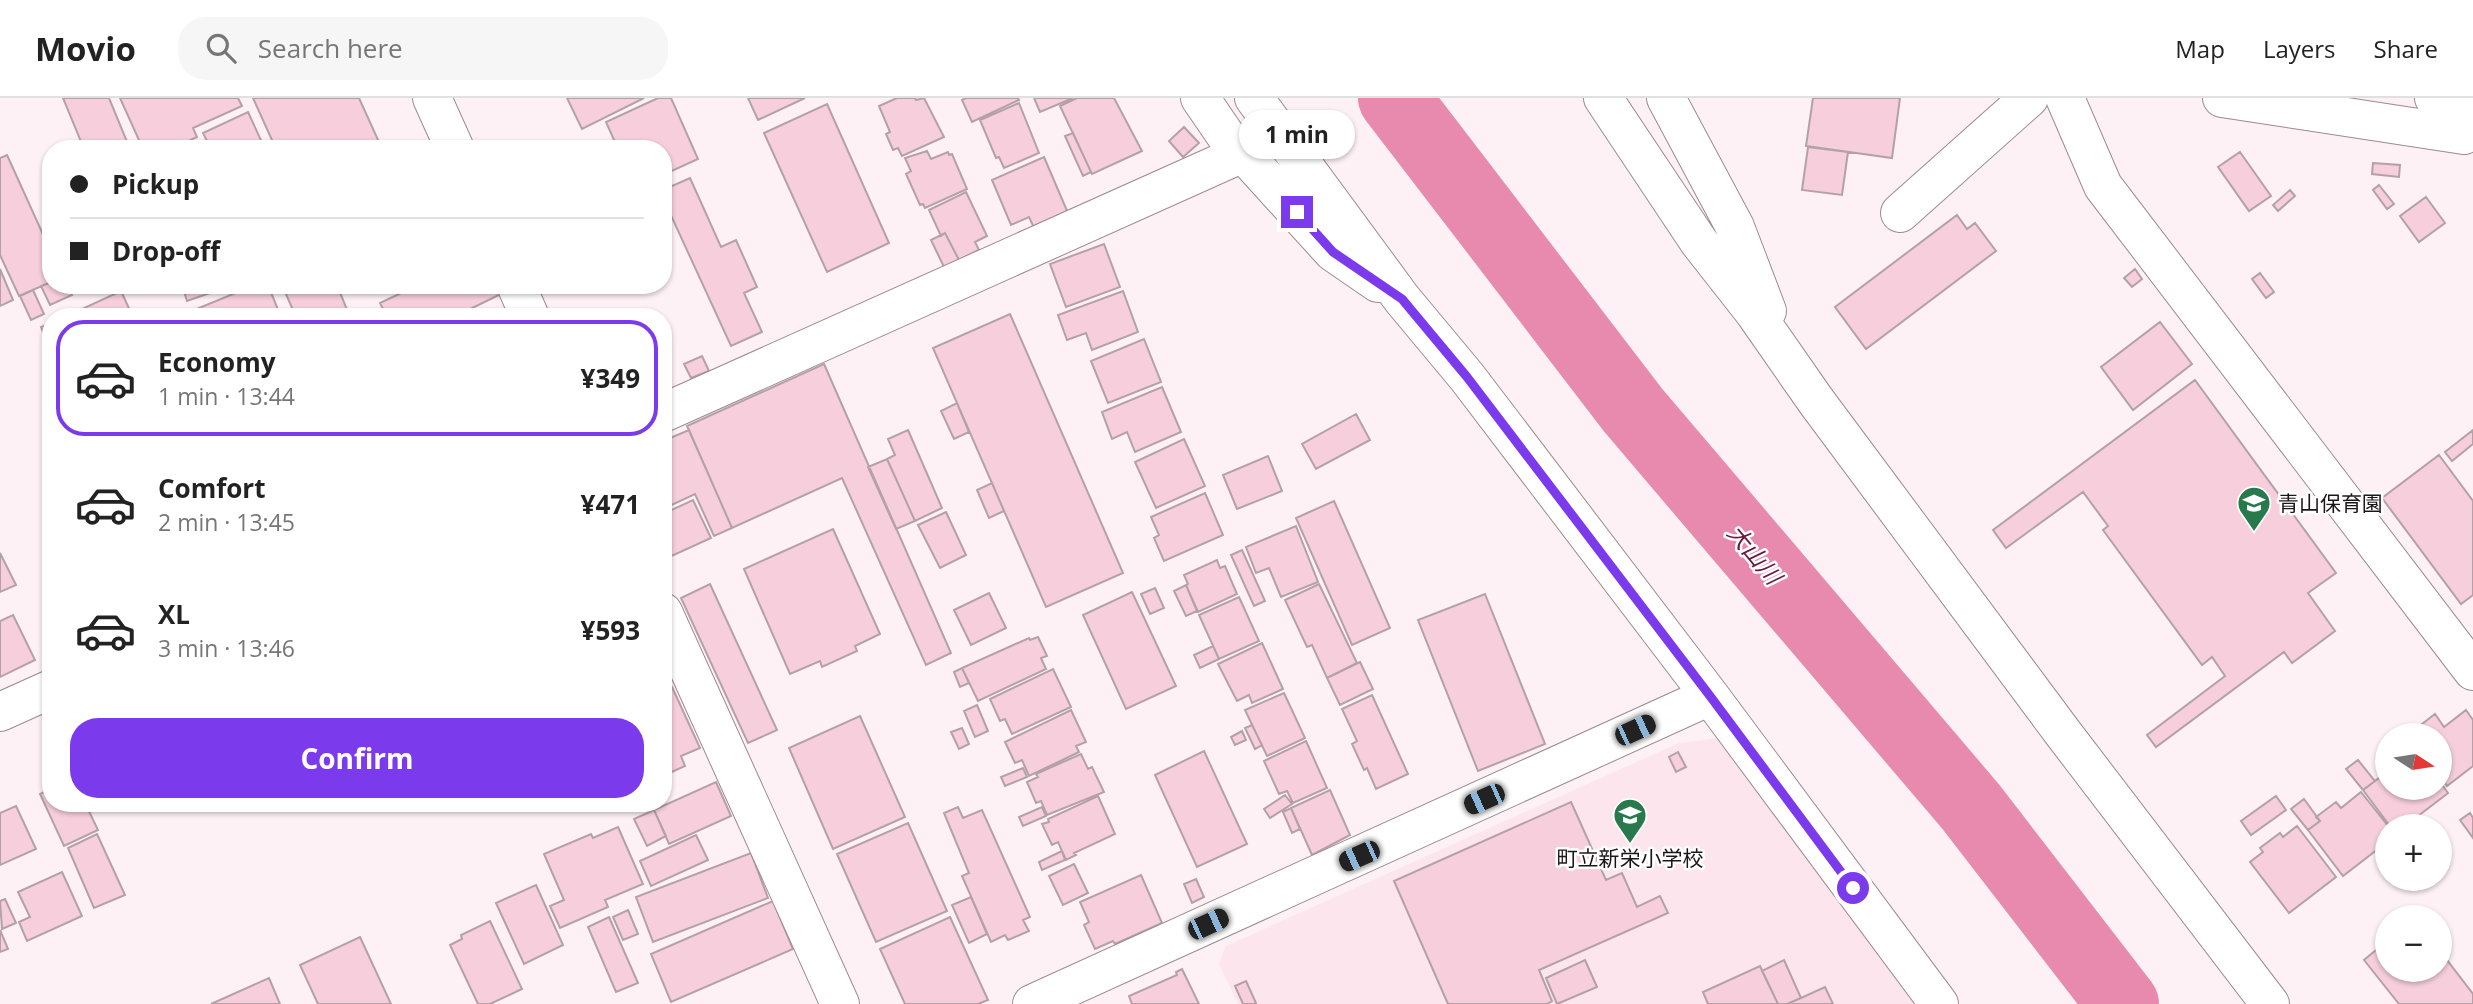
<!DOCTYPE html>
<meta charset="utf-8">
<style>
:root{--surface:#fff;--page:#f6f6f6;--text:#222;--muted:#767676;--line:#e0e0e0;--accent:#7c3aed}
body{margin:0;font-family:"Open Sans","Noto Sans JP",sans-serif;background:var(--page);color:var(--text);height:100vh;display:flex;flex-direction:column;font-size:26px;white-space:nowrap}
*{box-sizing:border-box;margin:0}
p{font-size:23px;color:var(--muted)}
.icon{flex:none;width:38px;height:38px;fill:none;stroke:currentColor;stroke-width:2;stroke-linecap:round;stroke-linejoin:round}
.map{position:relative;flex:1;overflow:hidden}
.details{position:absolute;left:42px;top:210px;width:630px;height:504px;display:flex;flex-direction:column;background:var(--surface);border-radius:28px;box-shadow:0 2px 5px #0004}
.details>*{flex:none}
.guide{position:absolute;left:42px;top:42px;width:630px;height:154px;border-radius:28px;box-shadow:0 2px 5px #0004;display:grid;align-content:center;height:154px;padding:0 28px;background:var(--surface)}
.needle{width:46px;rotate:102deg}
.fabs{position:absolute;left:2375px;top:625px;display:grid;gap:14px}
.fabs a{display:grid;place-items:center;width:77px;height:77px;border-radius:50%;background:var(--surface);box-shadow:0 2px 5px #0004;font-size:35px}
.end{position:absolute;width:32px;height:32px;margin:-16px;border:9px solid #7c3aed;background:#fff;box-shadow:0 0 0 4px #fff}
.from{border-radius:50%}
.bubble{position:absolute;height:49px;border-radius:24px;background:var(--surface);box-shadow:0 2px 5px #0004;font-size:23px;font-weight:700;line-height:49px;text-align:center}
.car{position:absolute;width:21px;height:42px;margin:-21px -10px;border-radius:9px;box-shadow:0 0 5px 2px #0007;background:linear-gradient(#222 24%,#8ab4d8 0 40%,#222 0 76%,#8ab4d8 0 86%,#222 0)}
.guide b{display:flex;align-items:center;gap:24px;height:66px;font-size:26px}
.guide b+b{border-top:2px solid var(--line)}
.guide i{width:18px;height:18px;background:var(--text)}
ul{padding:12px 0 0;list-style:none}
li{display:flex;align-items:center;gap:21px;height:116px;margin:0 14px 10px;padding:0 14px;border:4px solid transparent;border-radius:28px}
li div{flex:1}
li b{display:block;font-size:26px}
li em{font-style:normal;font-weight:700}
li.active{border-color:var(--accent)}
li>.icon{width:63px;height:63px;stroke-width:1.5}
.action{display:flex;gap:14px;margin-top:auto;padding:14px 28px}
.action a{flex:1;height:80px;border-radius:28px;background:var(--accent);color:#fff;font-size:28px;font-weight:700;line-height:80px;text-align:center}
header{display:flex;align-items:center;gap:42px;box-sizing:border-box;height:98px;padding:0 35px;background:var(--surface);border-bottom:2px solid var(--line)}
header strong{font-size:33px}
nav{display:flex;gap:38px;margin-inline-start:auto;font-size:24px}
.search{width:490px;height:63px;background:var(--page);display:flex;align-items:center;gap:18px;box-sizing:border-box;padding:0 24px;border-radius:28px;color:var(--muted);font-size:26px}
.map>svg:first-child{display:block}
.built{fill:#fce5ed}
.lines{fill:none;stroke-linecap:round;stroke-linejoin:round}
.river{stroke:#e78aae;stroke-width:72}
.building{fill:#f6cedc;stroke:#b4a1a8;stroke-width:2}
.minor-casing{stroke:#9c8a90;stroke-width:40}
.highway-casing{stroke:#9c8a90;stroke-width:40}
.minor{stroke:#fff;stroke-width:38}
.highway{stroke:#fff;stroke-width:38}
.route{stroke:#7c3aed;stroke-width:9}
.labels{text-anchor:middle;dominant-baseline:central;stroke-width:5;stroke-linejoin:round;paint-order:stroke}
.poi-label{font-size:21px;fill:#1c1517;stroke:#fff;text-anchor:start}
.water-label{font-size:23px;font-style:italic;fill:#6a183f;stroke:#fff}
</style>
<header>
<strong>Movio</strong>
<div class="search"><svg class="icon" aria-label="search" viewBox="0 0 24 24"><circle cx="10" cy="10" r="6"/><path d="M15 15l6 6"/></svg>Search here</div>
<nav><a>Map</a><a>Layers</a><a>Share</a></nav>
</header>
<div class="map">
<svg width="2473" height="906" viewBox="0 0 2473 906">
<rect width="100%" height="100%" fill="#fef1f5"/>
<path class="built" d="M1727,639L1926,906H1238L1219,866L1226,848L1679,645Z"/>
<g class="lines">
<path class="river" d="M1394,0L1633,312L1971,709L2123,906"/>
</g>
<path class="building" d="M63,0H109L130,51H84Z
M120,0H238L242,8L193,30L197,39L172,51H143Z
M253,0H359L379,44L363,51H276Z
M567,0H644L582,31Z
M658,0H671L698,61L663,77V51H618L606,24Z
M748,0H805L758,22Z
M897,0H915L916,2L924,0L944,39L902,58L898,50L893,52L886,36L890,34L879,8Z
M966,0H1018L1019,2L972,24L962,2Z
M1034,0H1073L1040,14Z
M1077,0H1114L1142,53L1092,76L1060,8Z
M1813,0H1900L1892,60L1806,48Z
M1019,5L1039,55L1004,70L999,59L996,60L980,22Z
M827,6L889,145L827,174L764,35Z
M248,14L265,51H211L203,35Z
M1184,29L1199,45L1183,59L1169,43Z
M1073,35L1091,74L1083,78L1065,38Z
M1808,49L1848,54L1842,97L1802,92Z
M927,53L931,61L948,54L949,57L952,56L967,91L925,110L923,106L920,107L906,76L911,73L905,60Z
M2240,54L2271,98L2249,113L2218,69Z
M7,57L51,154V184L19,198L0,157V60Z
M1044,59L1068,115L1034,130L1029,119L1011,127L992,82Z
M2373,65L2400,67L2399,79L2372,76Z
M690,80L721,149L736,142L757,189L744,195L762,234L731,248L663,100V92Z
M2379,87L2394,106L2387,111L2373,92Z
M2290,92L2295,98L2278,113L2273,107Z
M966,94L987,138L975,144L979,152L959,162L945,135L941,138L929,112Z
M2426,99L2445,125L2419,144L2400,118Z
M1957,117L1967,131L1975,125L1996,153L1866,251L1835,209Z
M945,135L959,162L944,169L931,142Z
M1104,146L1120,189L1066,209L1050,166Z
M0,171L13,202L0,208Z
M2135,171L2142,181L2132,189L2124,180Z
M2260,175L2274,194L2266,200L2252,181Z
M51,184V187H67L72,197L50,207L41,188Z
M182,187H233L187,203Z
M255,187H268L281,219H197L194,212Z
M282,187H337L350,219H296Z
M418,187H501L505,194L454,219H387L380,205Z
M33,192L44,216L31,222L20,198Z
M121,193L133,219H85L82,211Z
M1123,193L1138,234L1092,252L1086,235L1067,242L1058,217Z
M1010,216L1123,475L1046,509L933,250Z
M2160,224L2192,266L2133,312L2101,269Z
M51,225V254L41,229Z
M1144,241L1161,284L1108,305L1091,263Z
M702,258L709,273L691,280L684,266Z
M824,266L951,555L926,567L842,380L732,430L687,328Z
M2195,282L2336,475L2308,495L2335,533L2292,565L2284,554L2156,649L2147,637L2225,578L2212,559L2202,567L2103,432L2108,428L2083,394L2006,450L1993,432Z
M1162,289L1181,334L1135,354L1127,334L1112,341L1102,314Z
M957,305L969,334L954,341L941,313Z
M1356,316L1370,342L1316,371L1302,346Z
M689,332L732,430L714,438L695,396L663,411V343Z
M908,332L942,410L915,423L887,361L895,357L888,341Z
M2473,332V346L2452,363L2445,354Z
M1184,341L1205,388L1156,410L1135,364Z
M2439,357L2473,403V497L2461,506L2382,400Z
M1268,358L1282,393L1237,411L1223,377Z
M887,361L915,423L896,431L868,369Z
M992,385L1004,413L989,420L977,392Z
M1205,395L1223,437L1164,463L1154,440L1159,437L1151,419Z
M693,402L711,440L665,461L663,457V416Z
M1334,403L1390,530L1352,547L1296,420Z
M946,414L966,457L940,470L918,427Z
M1296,428L1318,484L1281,499L1269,470L1256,475L1246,449Z
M833,431L880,536L855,548L857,553L822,569L820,563L790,576L744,471Z
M1242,452L1265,503L1254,508L1231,457Z
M0,455L16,487L0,494Z
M1217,462L1220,470L1225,468L1237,496L1198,514L1186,487L1188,486L1184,477Z
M710,486L777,632L748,645L681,500Z
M1319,486L1357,565L1327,580L1312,547L1307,549L1285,502Z
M1186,487L1197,513L1186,518L1174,493Z
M1155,490L1164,510L1150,516L1141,496Z
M1132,494L1176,588L1126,611L1083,517Z
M989,495L1006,530L971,547L954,512Z
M1485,496L1545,646L1478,673L1418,522Z
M1239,499L1259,543L1219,561L1199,517Z
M13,517L35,562L0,579V523Z
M1038,539L1047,558L1041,560L1046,571L978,603L962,570L1029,540L1030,542Z
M1262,545L1283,591L1252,605L1249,597L1237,603L1218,566Z
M1213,548L1219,561L1200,570L1194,557Z
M1360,564L1373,591L1340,607L1327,580Z
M962,570L969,585L960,589L954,574Z
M1053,571L1071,609L1012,636L1005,621L1000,623L990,601Z
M663,573L670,587L663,590Z
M672,589L700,650L681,658L685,668L663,678V593Z
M1284,595L1305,640L1267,658L1245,612Z
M1372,597L1408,676L1376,691L1367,670L1364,672L1352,646L1357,643L1342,611Z
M977,607L988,633L975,639L964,613Z
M1071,612L1086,644L1076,648L1079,654L1029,678L1022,662L1015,665L1005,644Z
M2466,612L2473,622V668L2447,688L2440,678V637L2409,636L2435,616L2444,629Z
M860,618L905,719L833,751L789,650Z
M1252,627L1262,647L1255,651L1245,630Z
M962,630L969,646L959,651L951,634Z
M1242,633L1246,642L1235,647L1231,639Z
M1306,643L1327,690L1293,705L1287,693L1279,696L1264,663Z
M1204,653L1247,746L1197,769L1155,677Z
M1678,654L1686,669L1676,674L1669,659Z
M1081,656L1088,671L1092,669L1104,694L1047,717L1041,703L1036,705L1027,684L1038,679L1036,676Z
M2358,662L2375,683L2363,692L2346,671Z
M1023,670L1027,679L1005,688L1001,679Z
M2387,674V690H2440V684L2448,695L2405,728H2390L2363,692Z
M716,684L731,718L669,746L654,712Z
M51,691V705H85L98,732L64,748L40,696Z
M1330,692L1350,737L1312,757L1291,710Z
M2361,694L2388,728L2387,744L2343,778L2308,732L2320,723L2316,719L2336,704L2341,710Z
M1285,697L1292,706L1270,720L1264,711Z
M1098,698L1115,736L1074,755L1076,757L1066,762L1058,744L1052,747L1042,726L1049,724L1048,721Z
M2276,698L2286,712L2251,737L2241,723Z
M2304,701L2320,723L2308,732L2291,711Z
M1571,704L1606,782L1622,775L1637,809L1660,798L1668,815L1539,872L1552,903L1547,906H1448L1394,783Z
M16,708L36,751L0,767V715Z
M958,709L963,720L982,712L1030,819L1023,822L1029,833L1008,842L1005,837L991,844L962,778L969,775L944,715Z
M1042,709L1046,718L1023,728L1019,719Z
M1291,710L1300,731L1292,735L1283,714Z
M654,712L666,738L647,748L634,721Z
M2470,715L2473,720V740L2460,722Z
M908,725L947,813L876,844L837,756Z
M2297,728L2336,779L2289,815L2250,764L2263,754L2260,750L2280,735L2283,739Z
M618,729L643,786L605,802L608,809L560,830L550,808L564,802L544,756L591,736L593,740Z
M97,736L125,797L94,810L68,750Z
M696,737L708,762L651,788L640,763Z
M1062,753L1065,762L1042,772L1039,764Z
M751,755L768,800L653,844L636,799Z
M1074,766L1088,795L1063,807L1049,778Z
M62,774L82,818L27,843L19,824L30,819L18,794Z
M1141,777L1162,825L1115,846L1113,843L1095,851L1084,827L1089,824L1080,804Z
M1196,781L1204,799L1192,805L1184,786Z
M536,787L563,847L524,866L496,805Z
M971,799L987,836L969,845L952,807Z
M5,801L16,825L2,831L0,803Z
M773,803L793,851L671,904L651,856Z
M628,812L638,836L623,842L613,819Z
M609,819L638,885L616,894L588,829Z
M950,819L988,902L978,906H905L880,851Z
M490,823L522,891L490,906H478L450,847L462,841L461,837Z
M0,832L8,851L0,854Z
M360,839L391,906H318L300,867Z
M2387,843V872H2440V853L2473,896V906H2399L2364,862Z
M1585,862L1597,889L1557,906L1546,880Z
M1784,862L1801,900L1787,906H1778L1762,873Z
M1760,868L1778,906H1708L1703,894Z
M1182,871L1199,906H1132L1129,898L1177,877L1176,874Z
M269,880L280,906H211Z
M1246,883L1256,905L1254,906H1243L1235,888Z
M1825,889L1833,906H1787L1801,900Z"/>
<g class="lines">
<defs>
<path id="minor" d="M432,0L455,51
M1200,0L1239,57
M1254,0L1402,201L1467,279L1710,598L1939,906
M1603,0L1699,144L1754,214L1816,303L2063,635L2270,906
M1666,0L1735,129L1767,213
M2065,0L2103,88L2473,573
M2222,0L2464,37
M1900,115L2029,0
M516,187L530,219
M663,315L1243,55L1333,154L1378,185
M663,514L840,906
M0,614L51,591
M1032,906L1710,598"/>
<path id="highway" d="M2434,0L2473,6"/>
</defs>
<use href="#minor" class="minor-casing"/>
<use href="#highway" class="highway-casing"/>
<use href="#minor" class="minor"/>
<use href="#highway" class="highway"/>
</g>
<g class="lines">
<path class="route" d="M1297,114L1333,154L1402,201L1467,279L1710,598L1853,790"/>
</g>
<defs>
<symbol id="school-pin" viewBox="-11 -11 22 30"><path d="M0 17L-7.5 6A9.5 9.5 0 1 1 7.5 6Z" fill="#287a4c" stroke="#fff"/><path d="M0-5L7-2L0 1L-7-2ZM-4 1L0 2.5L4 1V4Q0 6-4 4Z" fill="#fff"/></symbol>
</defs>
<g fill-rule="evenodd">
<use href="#school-pin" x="2235" y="386" width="38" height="52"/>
<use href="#school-pin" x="1611" y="698" width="38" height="52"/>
</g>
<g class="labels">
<g class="poi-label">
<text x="2278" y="405">青山保育園</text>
<text x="1630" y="760" text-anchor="middle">町立新栄小学校</text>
</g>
<g class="water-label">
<text transform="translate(1755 456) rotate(50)">大山川</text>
</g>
</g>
</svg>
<div class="fabs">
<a><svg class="needle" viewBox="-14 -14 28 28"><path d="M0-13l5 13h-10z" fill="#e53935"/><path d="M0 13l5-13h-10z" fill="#767676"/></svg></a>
<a>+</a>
<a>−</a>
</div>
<i class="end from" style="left:1853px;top:790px"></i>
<i class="end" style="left:1297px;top:114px"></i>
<div class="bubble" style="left:1239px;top:12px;width:116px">1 min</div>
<i class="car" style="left:1635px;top:632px;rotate:65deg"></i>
<i class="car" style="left:1484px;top:701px;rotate:246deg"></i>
<i class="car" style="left:1359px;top:758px;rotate:246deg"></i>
<i class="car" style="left:1208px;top:826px;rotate:65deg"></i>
<div class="guide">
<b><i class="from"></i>Pickup</b>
<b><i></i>Drop-off</b>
</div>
<section class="details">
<ul>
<li class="active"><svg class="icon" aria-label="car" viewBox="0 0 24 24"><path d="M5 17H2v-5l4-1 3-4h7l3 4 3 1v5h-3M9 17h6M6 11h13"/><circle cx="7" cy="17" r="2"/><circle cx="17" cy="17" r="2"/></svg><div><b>Economy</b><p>1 min · 13:44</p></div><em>¥349</em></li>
<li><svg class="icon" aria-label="car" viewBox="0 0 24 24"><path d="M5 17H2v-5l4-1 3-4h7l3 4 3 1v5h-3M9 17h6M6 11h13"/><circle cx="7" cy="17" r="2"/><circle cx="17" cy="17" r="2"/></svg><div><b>Comfort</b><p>2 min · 13:45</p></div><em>¥471</em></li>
<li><svg class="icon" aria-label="car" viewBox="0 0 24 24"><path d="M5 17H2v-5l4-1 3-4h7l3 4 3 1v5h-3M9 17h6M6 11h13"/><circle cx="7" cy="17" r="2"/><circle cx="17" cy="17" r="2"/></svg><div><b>XL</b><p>3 min · 13:46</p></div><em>¥593</em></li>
</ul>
<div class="action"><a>Confirm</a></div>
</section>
</div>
